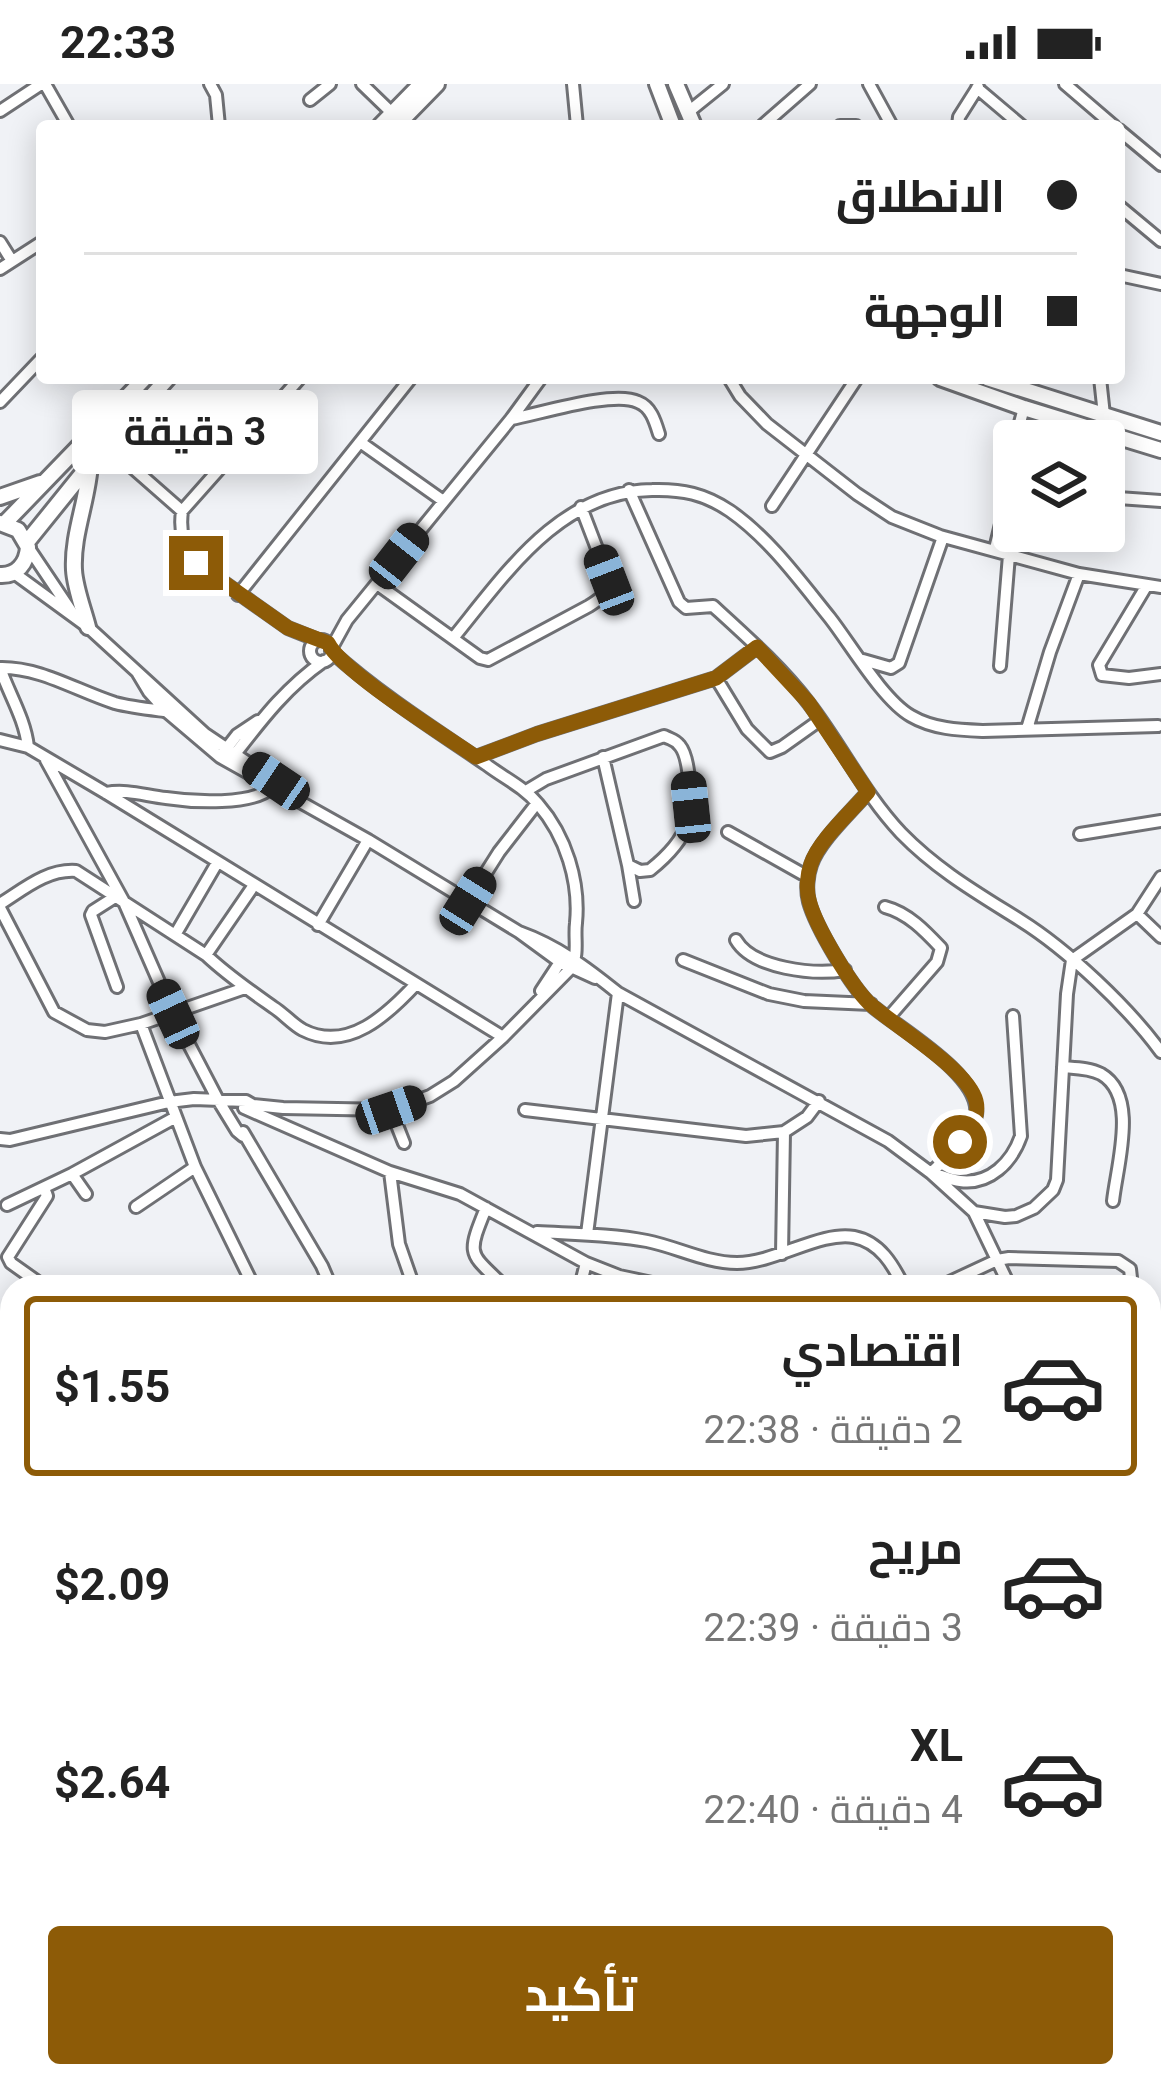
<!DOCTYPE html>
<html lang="ar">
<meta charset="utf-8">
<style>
:root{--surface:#fff;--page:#f2f2f2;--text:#222;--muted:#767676;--line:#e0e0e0;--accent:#8d5b07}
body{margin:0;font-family:Roboto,Cairo,sans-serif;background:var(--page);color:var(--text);direction:rtl;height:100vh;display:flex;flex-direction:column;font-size:45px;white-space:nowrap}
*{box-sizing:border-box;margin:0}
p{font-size:39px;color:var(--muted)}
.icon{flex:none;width:66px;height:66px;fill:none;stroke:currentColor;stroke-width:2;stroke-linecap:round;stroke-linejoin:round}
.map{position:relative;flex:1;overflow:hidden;direction:ltr}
.sheet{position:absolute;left:0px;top:1191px;width:1161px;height:813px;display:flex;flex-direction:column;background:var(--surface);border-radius:36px 36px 0 0;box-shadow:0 6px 30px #0003;direction:rtl}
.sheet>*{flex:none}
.banner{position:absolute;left:36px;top:36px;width:1089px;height:264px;border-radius:12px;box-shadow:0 6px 30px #0003;direction:rtl;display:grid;align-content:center;height:264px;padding:0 48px;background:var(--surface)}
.fabs{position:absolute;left:993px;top:336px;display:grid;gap:24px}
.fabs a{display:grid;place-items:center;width:132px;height:132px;border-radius:12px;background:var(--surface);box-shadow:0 6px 30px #0003;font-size:60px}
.end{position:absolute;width:54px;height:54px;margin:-27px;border:15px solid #8d5b07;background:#fff;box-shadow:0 0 0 6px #fff}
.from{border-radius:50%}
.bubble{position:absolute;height:84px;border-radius:12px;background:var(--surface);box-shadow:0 6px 30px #0003;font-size:39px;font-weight:700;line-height:84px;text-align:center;direction:rtl}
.car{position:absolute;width:36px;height:72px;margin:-36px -18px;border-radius:15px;box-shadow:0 0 9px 3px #0007;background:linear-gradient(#222 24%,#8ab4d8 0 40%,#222 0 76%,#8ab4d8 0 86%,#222 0)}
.banner b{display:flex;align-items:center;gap:42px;height:114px;font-size:45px}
.banner b+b{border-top:3px solid var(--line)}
.banner i{width:30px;height:30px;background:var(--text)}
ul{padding:21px 0 0;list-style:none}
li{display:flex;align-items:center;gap:36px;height:180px;margin:0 24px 18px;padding:0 24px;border:6px solid transparent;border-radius:12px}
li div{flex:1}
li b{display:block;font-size:45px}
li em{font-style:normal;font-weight:700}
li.on{border-color:var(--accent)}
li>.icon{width:108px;height:108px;stroke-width:1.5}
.button{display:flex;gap:24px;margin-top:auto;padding:24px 48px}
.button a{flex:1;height:138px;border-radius:12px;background:var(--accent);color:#fff;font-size:48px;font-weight:700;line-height:138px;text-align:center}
.status{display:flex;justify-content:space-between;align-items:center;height:84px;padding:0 60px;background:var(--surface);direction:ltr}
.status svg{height:33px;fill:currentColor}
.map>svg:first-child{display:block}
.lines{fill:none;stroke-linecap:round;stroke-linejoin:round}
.minor-casing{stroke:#6f7074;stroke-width:16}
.major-casing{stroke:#6f7074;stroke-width:20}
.minor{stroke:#fff;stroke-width:10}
.major{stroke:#fff;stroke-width:14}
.route{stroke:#8d5b07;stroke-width:15}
</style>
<div class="status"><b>22:33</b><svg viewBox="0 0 49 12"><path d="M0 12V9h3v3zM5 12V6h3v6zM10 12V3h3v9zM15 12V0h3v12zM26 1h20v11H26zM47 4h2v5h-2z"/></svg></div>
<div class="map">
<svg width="1161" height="2002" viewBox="0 0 1161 2002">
<rect width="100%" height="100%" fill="#f0f2f6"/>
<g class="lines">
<defs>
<path id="minor" d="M45,0L69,42
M210,0L216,11L219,42
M362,0L392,29
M573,0L577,42
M869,0L892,42
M1065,0L1114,42
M977,4L1022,42
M310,16L330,0
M0,27L41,0
M687,29L723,0
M762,42L810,0
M840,42H856
M958,42L959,33L978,3
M1119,46L1161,81
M1119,122L1161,157
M0,158L12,177
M0,185L42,158
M1119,191L1161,200
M300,294L182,427C179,449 184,461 196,479L288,544L318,556
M729,294L740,312L767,340L857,410L892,433L940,452L1079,490L1161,503
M1100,294L1104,331
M0,318L42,274
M511,335C539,330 614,306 638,318C651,323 655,337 659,350
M1015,357L1024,324
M360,358L442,416
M108,362L182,427
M629,406L679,518L686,524L713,522C747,553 783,585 810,621C842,663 865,711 901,749C937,786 977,809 1020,836C1068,866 1128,923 1161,968
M1104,413L1161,417
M772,422L857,294
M28,463L73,530
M995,465L1009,407L1014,362
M14,489L88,543L205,650L278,699
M377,500L480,574L488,576L589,522C600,515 609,510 609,496L581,423
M1147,501L1099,581L1102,591L1129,594L1161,590
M238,511L411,294
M454,553C506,489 561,407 652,406C682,405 705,410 730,427C769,454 800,497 830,534C851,561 883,616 911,632C933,645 959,646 983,647L1158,642
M310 567a11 11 0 1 1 22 0a11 11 0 1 1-22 0Z
M331,565L347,536L511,335L541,294
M863,576L891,584L899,579L943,453
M1000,582L1009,471
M0,584C40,583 77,607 115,619C130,623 148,625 164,627
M0,584C9,610 25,635 28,663
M137,588L149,608L167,628L220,673L368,756L519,848L560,878L595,894
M716,594L747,645L770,668L782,663L820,636
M1027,645L1050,568L1079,490
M0,656L28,663L106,709L503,953
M223,669L237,651L258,637
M476,673L537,650L716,594L757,563
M603,673L628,781
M232,674C260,638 285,604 324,577
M46,676L124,818L173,930L218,1016L237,1047L243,1052
M526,707L546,695L664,652C672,656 675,655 680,662C690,674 693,725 687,740C681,759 665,774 650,786L640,787L628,781L634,817
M868,708C851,728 819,757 811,781C807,792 806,807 809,818C816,843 852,904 871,921C899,945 982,991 976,1031C973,1054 946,1073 931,1089C940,1091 951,1096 960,1097C990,1101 1012,1078 1021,1052L1013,932
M106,709C127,705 146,712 166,714C192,718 253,722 272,703
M728,748L808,793
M1080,750L1161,737
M115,813L93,827L91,831L117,903
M468,817L499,768L537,719
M0,820C24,805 47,785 76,787L206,871C227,891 249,906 273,923C283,929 292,940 303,946C348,969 388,930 416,900
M885,823C908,829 925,847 941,864L937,878L889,933
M0,824L54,928L87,946L105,948L141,940L245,904
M1137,830L1161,853
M318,841L368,756
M519,848C558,862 587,884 618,909L888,1057L931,1089L974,1128L1005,1133L1016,1132L1034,1124L1053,1106L1057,1096L1067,910L1072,876L1137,830L1161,793
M175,851L217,779
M736,856C753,885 814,891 845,886
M206,871L254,801
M683,876L769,910L804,917L871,920
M541,907L564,872
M141,940L195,1083L254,1203
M1063,983C1075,984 1090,984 1101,990C1139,1012 1117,1080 1113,1117
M244,1024L390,1088L460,1110L586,1179L619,1192L671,1203
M391,1026L404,1059
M525,1026L746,1052L784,1048L807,1033L819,1017
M243,1048L322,1182L331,1203
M0,1055L10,1056L169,1018L194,1015L246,1017L253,1021L283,1024L391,1026L430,1012L454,997L503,953L571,884C579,870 574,854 576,839C580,798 566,752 538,720C524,703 504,694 487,681C434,645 379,610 331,567
M390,1088L399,1160L414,1203
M72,1090L86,1110
M7,1121L72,1090L176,1033
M136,1123L195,1083
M486,1124C466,1173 469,1168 505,1203
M974,1128L1010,1203
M537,1148C573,1150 611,1150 647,1157C677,1163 706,1179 737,1179C775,1179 820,1147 854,1153C880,1158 893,1181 904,1203
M587,1150L618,909
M782,1170L784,1048
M42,1201L11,1179L8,1173L47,1112L44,1104
M580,1203L586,1179
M939,1203L997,1176L1009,1174L1118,1177L1130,1185L1132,1203
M1149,1260L1161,1253
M1149,1306L1161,1311
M0,1338L12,1325
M1149,1344L1161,1346
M1149,1393L1161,1395
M0,1447L12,1446
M1149,1454L1156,1460
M2,1464L12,1662
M1149,1599L1161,1596
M1149,1678L1161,1666
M0,1889L12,1890
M301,1992L311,2002
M454,1992L462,2002
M744,1992L804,2002
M1070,1992L1081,2002
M1090,1992L1103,1993L1118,2002
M23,2002L32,1992
M256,2002L257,1992
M591,2002L592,1992
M672,2002L675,1992
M910,2002L911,1992"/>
<path id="major" d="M657,0L673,42
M676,0L694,42
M380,42L421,0
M396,42L437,0
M940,294L1024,324L1161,366
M987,294L1161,349
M0,413L40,399
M0,439L18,446L28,463C27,479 17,492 0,491
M5,439L145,294
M27,458L90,380L168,294
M88,543C83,524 75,504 74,486C72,450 88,416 90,380"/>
</defs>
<use href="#minor" class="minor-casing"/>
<use href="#major" class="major-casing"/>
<use href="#minor" class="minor"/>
<use href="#major" class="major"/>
</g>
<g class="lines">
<path class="route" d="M196,479L288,544L328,559C341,587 444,651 476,673L537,650L716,594L757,563L808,618L868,708C851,728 819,756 811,780C807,791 806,806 809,816C815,842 851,901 869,919C894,942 968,985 976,1017C980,1033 970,1047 960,1058"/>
</g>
</svg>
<div class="fabs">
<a><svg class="icon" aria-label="layers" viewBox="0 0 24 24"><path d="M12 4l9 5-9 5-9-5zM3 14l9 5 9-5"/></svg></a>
</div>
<i class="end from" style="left:960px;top:1058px"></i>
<i class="end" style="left:196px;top:479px"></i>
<div class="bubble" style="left:72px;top:306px;width:246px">3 دقيقة</div>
<i class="car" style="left:399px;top:472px;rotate:38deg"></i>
<i class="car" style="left:609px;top:496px;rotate:339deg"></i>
<i class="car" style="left:276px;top:697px;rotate:304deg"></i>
<i class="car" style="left:691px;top:723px;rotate:354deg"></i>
<i class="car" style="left:468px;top:817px;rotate:32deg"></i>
<i class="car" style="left:173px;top:930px;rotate:335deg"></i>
<i class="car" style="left:391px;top:1026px;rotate:71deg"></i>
<div class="banner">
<b><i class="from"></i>الانطلاق</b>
<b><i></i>الوجهة</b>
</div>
<section class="sheet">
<ul>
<li class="on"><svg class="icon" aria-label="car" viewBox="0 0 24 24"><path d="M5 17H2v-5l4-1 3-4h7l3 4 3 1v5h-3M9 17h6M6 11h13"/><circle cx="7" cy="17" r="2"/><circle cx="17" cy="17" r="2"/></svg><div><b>اقتصادي</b><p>2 دقيقة · 22:38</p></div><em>$1.55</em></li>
<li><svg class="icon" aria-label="car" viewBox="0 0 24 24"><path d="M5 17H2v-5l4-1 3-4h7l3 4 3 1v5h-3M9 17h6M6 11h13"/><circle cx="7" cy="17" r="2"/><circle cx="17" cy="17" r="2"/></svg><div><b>مريح</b><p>3 دقيقة · 22:39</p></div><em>$2.09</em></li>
<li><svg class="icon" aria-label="car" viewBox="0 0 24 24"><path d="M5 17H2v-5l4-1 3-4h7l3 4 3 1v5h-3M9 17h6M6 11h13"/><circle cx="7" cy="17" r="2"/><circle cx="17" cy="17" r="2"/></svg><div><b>XL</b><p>4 دقيقة · 22:40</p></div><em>$2.64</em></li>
</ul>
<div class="button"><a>تأكيد</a></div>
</section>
</div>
